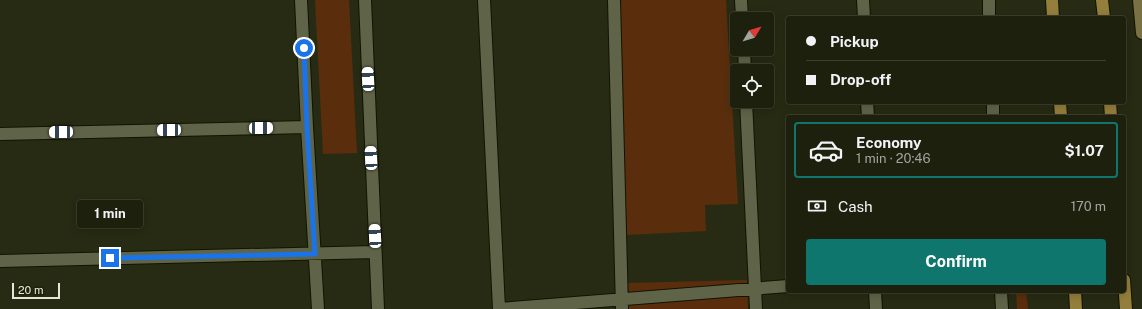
<!DOCTYPE html>
<meta charset="utf-8">
<style>
:root{--surface:#1e200e;--page:#2b2d1c;--text:#f1f3f6;--muted:#a1a39e;--line:#3c3e2e;--accent:#0f766e}
body{margin:0;font-family:"Public Sans",sans-serif;background:var(--page);color:var(--text);height:100vh;display:flex;flex-direction:column;font-size:15px;white-space:nowrap}
*{box-sizing:border-box;margin:0}
p{font-size:13px;color:var(--muted)}
.icon{flex:none;width:22px;height:22px;fill:none;stroke:currentColor;stroke-width:2;stroke-linecap:round;stroke-linejoin:round}
.map{position:relative;flex:1;overflow:hidden}
.side{position:absolute;left:786px;top:115px;width:340px;height:178px;display:flex;flex-direction:column;background:var(--surface);border-radius:4px;box-shadow:0 2px 10px #0003,0 0 0 1px var(--line)}
.side>*{flex:none}
.banner{position:absolute;left:786px;top:16px;width:340px;height:88px;border-radius:4px;box-shadow:0 2px 10px #0003,0 0 0 1px var(--line);display:grid;align-content:center;height:88px;padding:0 20px;background:var(--surface)}
.needle{width:26px;rotate:52deg}
.fabs{position:absolute;left:730px;top:12px;display:grid;gap:8px}
.fabs a{display:grid;place-items:center;width:44px;height:44px;border-radius:4px;background:var(--surface);box-shadow:0 2px 10px #0003,0 0 0 1px var(--line);font-size:20px}
.scale{position:absolute;left:12px;bottom:10px;width:48px;box-sizing:border-box;padding-left:4px;border:2px solid #e4e7d8;border-top:0;font-size:11px;line-height:14px;white-space:nowrap;color:#e4e7d8;-webkit-text-stroke:3px #1f2209;paint-order:stroke}
.end{position:absolute;width:18px;height:18px;margin:-9px;border:5px solid #1a73e8;background:#fff;box-shadow:0 0 0 2px #fff}
.from{border-radius:50%}
.bubble{position:absolute;height:28px;border-radius:4px;background:var(--surface);box-shadow:0 2px 10px #0003,0 0 0 1px var(--line);font-size:13px;font-weight:700;line-height:28px;text-align:center}
.car{position:absolute;width:12px;height:24px;margin:-12px -6px;border-radius:5px;box-shadow:0 0 3px 1px #0007;background:linear-gradient(#fff 24%,#345 0 40%,#fff 0 76%,#345 0 86%,#fff 0)}
.banner b{display:flex;align-items:center;gap:14px;height:38px;font-size:15px}
.banner b+b{border-top:1px solid var(--line)}
.banner i{width:10px;height:10px;background:var(--text)}
ul{padding:7px 0 0;list-style:none}
li{display:flex;align-items:center;gap:12px;height:56px;margin:0 8px 6px;padding:0 12px;border:2px solid transparent;border-radius:4px}
li div{flex:1}
li b{display:block;font-size:15px}
li em{font-style:normal;font-weight:700}
li.selected{border-color:var(--accent)}
li>.icon{width:36px;height:36px;stroke-width:1.5}
.pay{display:flex;align-items:center;gap:10px;height:44px;padding:0 20px;font-size:15px}
.pay p{margin-inline-start:auto}
.action{display:flex;gap:8px;margin-top:auto;padding:8px 20px}
.action a{flex:1;height:46px;border-radius:4px;background:var(--accent);color:#fff;font-size:16px;font-weight:700;line-height:46px;text-align:center}
.map>svg:first-child{display:block}
.green{fill:#5a2e0c}
.lines{fill:none;stroke-linecap:round;stroke-linejoin:round}
.street-casing{stroke:#111400;stroke-width:14}
.secondary-casing{stroke:#111400;stroke-width:14}
.primary-casing{stroke:#111400;stroke-width:14}
.street{stroke:#5f6449;stroke-width:12}
.secondary{stroke:#797143;stroke-width:12}
.primary{stroke:#947e3c;stroke-width:12}
.route{stroke:#1a73e8;stroke-width:5}
</style>
<div class="map">
<svg width="1142" height="309" viewBox="0 0 1142 309">
<rect width="100%" height="100%" fill="#282b13"/>
<path class="green" d="M315,0H349L357,153L323,154Z
M614,0H726L738,204L705,205L706,231L627,235Z
M747,280L748,309H628L627,283Z
M1016,291H1026L1028,309H1017Z"/>
<g class="lines">
<defs>
<path id="street" d="M301,0L307,127L318,309
M365,0L378,309
M484,0L499,309
M614,0L622,309
M741,0L742,19
M863,0L864,18
M989,0V18
M744,49L745,71
M746,101L756,309
M867,102L868,117
M993,102V117
M0,134L307,127
M0,261L375,252
M875,291L876,309
M1001,291L1002,309
M500,309L788,286"/>
<path id="secondary" d="M1139,0L1142,33"/>
<path id="primary" d="M1052,0L1053,18
M1102,0L1104,18
M1060,102L1061,117
M1110,102L1111,117
M1124,280L1126,309
M1075,291L1076,309"/>
</defs>
<use href="#street" class="street-casing"/>
<use href="#secondary" class="secondary-casing"/>
<use href="#primary" class="primary-casing"/>
<use href="#street" class="street"/>
<use href="#secondary" class="secondary"/>
<use href="#primary" class="primary"/>
</g>
<g class="lines">
<path class="route" d="M110,258L315,254L307,127L304,48"/>
</g>
</svg>
<div class="fabs">
<a><svg class="needle" viewBox="-14 -14 28 28"><path d="M0-13l5 13h-10z" fill="#e53935"/><path d="M0 13l5-13h-10z" fill="#a1a39e"/></svg></a>
<a><svg class="icon" aria-label="locate" viewBox="0 0 24 24"><circle cx="12" cy="12" r="6"/><path d="M12 2v4M12 18v4M2 12h4M18 12h4"/></svg></a>
</div>
<div class="scale">20 m</div>
<i class="end from" style="left:304px;top:48px"></i>
<i class="end" style="left:110px;top:258px"></i>
<div class="bubble" style="left:77px;top:200px;width:66px">1 min</div>
<i class="car" style="left:368px;top:79px;rotate:357deg"></i>
<i class="car" style="left:261px;top:128px;rotate:89deg"></i>
<i class="car" style="left:169px;top:130px;rotate:269deg"></i>
<i class="car" style="left:61px;top:132px;rotate:269deg"></i>
<i class="car" style="left:371px;top:158px;rotate:357deg"></i>
<i class="car" style="left:375px;top:236px;rotate:357deg"></i>
<div class="banner">
<b><i class="from"></i>Pickup</b>
<b><i></i>Drop-off</b>
</div>
<section class="side">
<ul>
<li class="selected"><svg class="icon" aria-label="car" viewBox="0 0 24 24"><path d="M5 17H2v-5l4-1 3-4h7l3 4 3 1v5h-3M9 17h6M6 11h13"/><circle cx="7" cy="17" r="2"/><circle cx="17" cy="17" r="2"/></svg><div><b>Economy</b><p>1 min · 20:46</p></div><em>$1.07</em></li>
</ul>
<div class="pay"><svg class="icon" aria-label="cash" viewBox="0 0 24 24"><path d="M3 7h18v10H3z"/><circle cx="12" cy="12" r="2"/></svg>Cash<p>170 m</p></div>
<div class="action"><a>Confirm</a></div>
</section>
</div>
